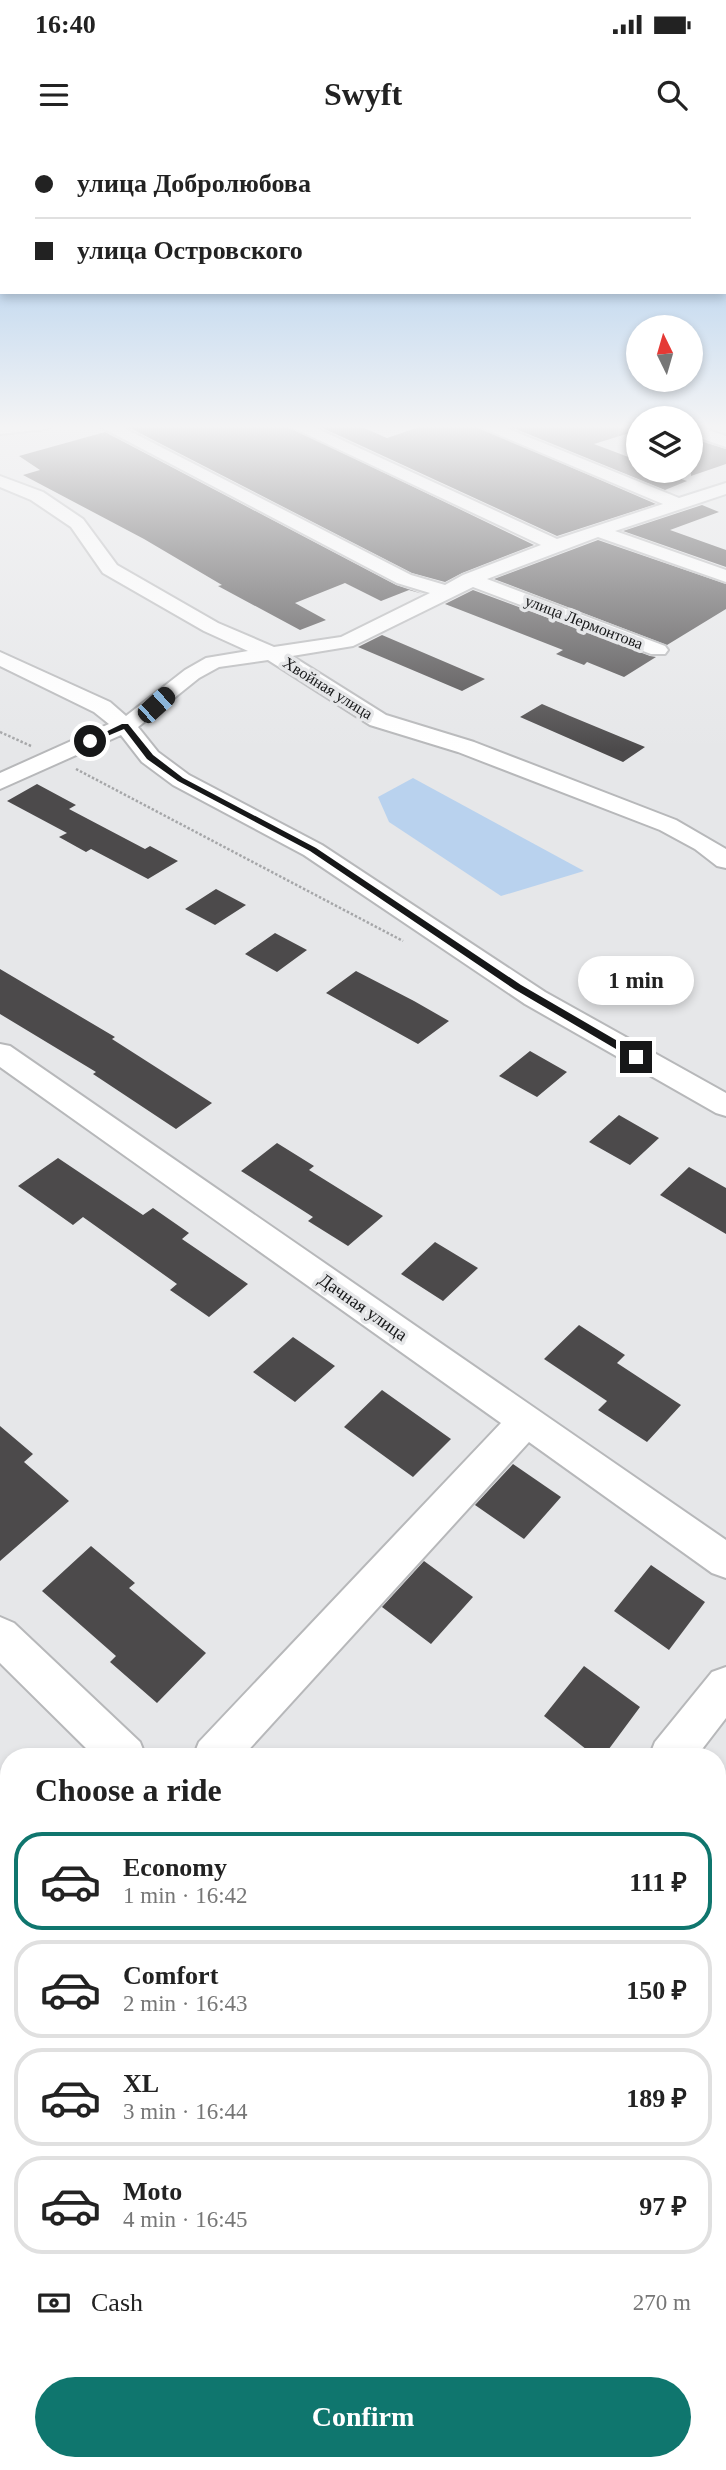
<!DOCTYPE html>
<meta charset="utf-8">
<style>
:root{--surface:#fff;--page:#f6f6f6;--text:#222;--muted:#767676;--line:#e0e0e0;--accent:#0f766e}
body{margin:0;font-family:Georgia,serif;background:var(--page);color:var(--text);height:100vh;display:flex;flex-direction:column;font-size:26px;white-space:nowrap}
*{box-sizing:border-box;margin:0}
p{font-size:23px;color:var(--muted)}
.icon{flex:none;width:38px;height:38px;fill:none;stroke:currentColor;stroke-width:2;stroke-linecap:round;stroke-linejoin:round}
.map{position:relative;flex:1;overflow:hidden}
.details{position:absolute;left:0px;top:1608px;width:726px;height:723px;display:flex;flex-direction:column;background:var(--surface);border-radius:28px 28px 0 0;box-shadow:0 4px 10px #0003}
.details>*{flex:none}
.guide{position:absolute;left:0px;top:0px;width:726px;height:154px;box-shadow:0 4px 10px #0003;display:grid;align-content:center;height:154px;padding:0 35px;background:var(--surface)}
.needle{width:46px;rotate:355deg}
.controls{position:absolute;left:626px;top:175px;display:grid;gap:14px}
.controls a{display:grid;place-items:center;width:77px;height:77px;border-radius:50%;background:var(--surface);box-shadow:0 4px 10px #0003;font-size:35px}
.end{position:absolute;width:32px;height:32px;margin:-16px;border:9px solid #161718;background:#fff;box-shadow:0 0 0 4px #fff}
.from{border-radius:50%}
.bubble{position:absolute;height:49px;border-radius:24px;background:var(--surface);box-shadow:0 4px 10px #0003;font-size:23px;font-weight:600;line-height:49px;text-align:center}
.car{position:absolute;width:21px;height:42px;margin:-21px -10px;border-radius:9px;box-shadow:0 0 5px 2px #0007;background:linear-gradient(#222 24%,#8ab4d8 0 40%,#222 0 76%,#8ab4d8 0 86%,#222 0)}
.guide b{display:flex;align-items:center;gap:24px;height:66px;font-size:26px}
.guide b+b{border-top:2px solid var(--line)}
.guide i{width:18px;height:18px;background:var(--text)}
ul{padding:0;list-style:none}
li{display:flex;align-items:center;gap:21px;height:98px;margin:0 14px 10px;padding:0 21px;border:4px solid var(--line);border-radius:28px}
li div{flex:1}
li b{display:block;font-size:26px}
li em{font-style:normal;font-weight:600}
li.on{border-color:var(--accent)}
li>.icon{width:63px;height:63px;stroke-width:1.5}
h2{padding:0 35px;font-size:32px;line-height:84px}
.pay{display:flex;align-items:center;gap:18px;height:77px;padding:0 35px;font-size:26px}
.pay p{margin-inline-start:auto}
.primary-button{display:flex;gap:14px;margin-top:auto;padding:14px 35px}
.primary-button a{flex:1;height:80px;border-radius:42px;background:var(--accent);color:#fff;font-size:28px;font-weight:600;line-height:80px;text-align:center}
.status{display:flex;justify-content:space-between;align-items:center;height:49px;padding:0 35px;background:var(--surface);direction:ltr}
.status svg{height:19px;fill:currentColor}
header{display:flex;justify-content:space-between;align-items:center;height:91px;padding:0 35px;background:var(--surface);font-size:32px;font-weight:600}
.map>svg:first-child{display:block}
.water{fill:#b9d2ee}
.building{fill:#4c4a4b}
.lines{fill:none;stroke-linecap:round;stroke-linejoin:round}
.minor-casing{stroke:#b7b8ba;stroke-width:4}
.path-far1{stroke:#a5a6a8;stroke-width:2.5;stroke-dasharray:2.5 2;stroke-linecap:butt}
.path{stroke:#a5a6a8;stroke-width:6;stroke-dasharray:8 5;stroke-linecap:butt}
.minor{fill:#fff;fill-rule:evenodd}
.route{fill:#161718}
.labels{text-anchor:middle;dominant-baseline:central;stroke-width:7;stroke-linejoin:round;paint-order:stroke}
.far-street-label{font-size:16px;fill:#161718;stroke:#e6e7e9}
.street-label{font-size:18px;fill:#161718;stroke:#e6e7e9}
</style>
<div class="status"><b>16:40</b><svg viewBox="0 0 49 12"><path d="M0 12V9h3v3zM5 12V6h3v6zM10 12V3h3v9zM15 12V0h3v12zM26 1h20v11H26zM47 4h2v5h-2z"/></svg></div>
<header><svg class="icon" aria-label="menu" viewBox="0 0 24 24"><path d="M4 6h16M4 12h16M4 18h16"/></svg>Swyft<svg class="icon" aria-label="search" viewBox="0 0 24 24"><circle cx="10" cy="10" r="6"/><path d="M15 15l6 6"/></svg></header>
<div class="map">
<svg width="726" height="2330" viewBox="0 0 726 2330">
<rect width="100%" height="100%" fill="#e6e7e9"/>
<path class="water" d="M413,638L584,731L501,756L389,682L378,657Z"/>
<path class="building" d="M132,284H283L534,405L462,433L445,442L412,433L126,286Z
M314,284H355L387,298L428,284H471L656,364L557,396Z
M504,284H639V290L594,304L639,321V331H659L687,341L665,350Z
M105,292L396,445L423,454L409,450L381,461L345,443L295,463L326,480L300,490L218,446L222,445L144,399L23,335L40,330L19,316Z
M691,298L726,309V324L691,336Z
M702,365L719,372L670,390L726,410V427L623,391Z
M598,400L726,444V469L667,505L494,439Z
M473,450L650,516L656,517L624,537L587,522L584,525L556,514L563,510L445,464Z
M382,495L485,539L462,551L358,507Z
M542,564L570,576L645,607L623,622L520,577Z
M37,644L76,665L69,669L145,709L150,706L178,721L148,739L91,709L86,712L59,697L67,693L7,661Z
M216,749L246,765L215,785L185,769Z
M275,793L307,810L277,832L245,814Z
M0,829L115,897L112,899L212,963L176,989L93,934L96,932L0,874Z
M356,831L414,861L449,881L418,904L326,853Z
M530,911L567,932L537,957L499,936Z
M619,975L659,998L630,1025L589,1002Z
M277,1003L314,1026L309,1030L383,1076L348,1106L308,1081L313,1077L241,1031Z
M58,1018L143,1075L153,1068L189,1093L182,1099L248,1144L209,1177L170,1150L177,1144L83,1077L73,1085L18,1046Z
M689,1027L726,1048V1094L660,1055Z
M435,1102L478,1128L443,1161L401,1134Z
M579,1185L625,1215L617,1223L681,1265L647,1302L598,1270L607,1261L544,1219Z
M293,1197L335,1226L295,1262L253,1232Z
M382,1250L451,1299L413,1337L344,1287Z
M0,1286L33,1314L24,1322L69,1361L0,1421Z
M513,1324L561,1357L524,1399L475,1365Z
M91,1406L135,1443L129,1448L206,1513L157,1563L110,1522L116,1516L42,1451Z
M424,1421L473,1457L431,1504L382,1467Z
M651,1425L705,1462L669,1510L614,1471Z
M584,1526L640,1567L603,1617H596L544,1576Z"/>
<g class="lines">
<defs>
<path id="minor" d="M0,284H54L46,289L0,294Z
M95,284H116L411,435L445,445L463,435L541,405L285,284H307L557,399L663,364L473,284H496L679,358L726,343V354L615,391L726,430V442L598,397L487,439L665,506L668,510L665,514H651L473,447L353,506L292,516L386,575L474,602L676,680L726,709V728L717,726L695,709L660,690L458,612L370,585L268,520L219,527L199,538L138,587L158,612L189,635L322,705L545,852L726,953V976L716,973L525,864L304,715L173,645L142,622L121,595L0,649V633L109,584L94,572L0,526V512L110,562L126,576L185,530L206,518L248,511L204,491L103,433L71,387L31,360L0,347V336L43,352L83,379L117,425L218,483L274,507L341,497L430,453L397,443Z
M691,284L726,296V307L691,295Z
M0,904L10,906L726,1400V1438L712,1433L529,1302L242,1617H193L199,1602L501,1283L0,927Z
M0,1477L14,1483L140,1602L146,1617H95L0,1523Z
M726,1527V1578L696,1617H649L655,1602L712,1532Z
M9,1931V1986L0,1990V1934Z
M718,1940L726,1944V1997L718,1993Z
M0,2124L9,2127V2183L0,2180Z"/>
</defs>
<use href="#minor" class="minor-casing"/>
<path class="path-far1" d="M0,592L31,606
M76,629L403,801"/>
<path class="path" d="M260,2322L266,2330
M224,2330L229,2322"/>
<use href="#minor" class="minor"/>
</g>
<linearGradient id="sky" x2="0" y2="1"><stop stop-color="#95c0ea"/><stop offset="0.47" stop-color="#f4f4f5"/><stop offset="1" stop-color="#f4f4f5" stop-opacity="0"/></linearGradient>
<rect width="726" height="610" fill="url(#sky)"/>
<path class="route" d="M122,584H128L153,615L183,638L316,708L521,845L640,914V919H633L514,849L310,711L178,641L147,619L124,589L93,602L87,601Z"/>
<g class="labels">
<g class="far-street-label">
<text transform="translate(584 482) rotate(21)">улица Лермонтова</text>
<text transform="translate(328 548) rotate(32)">Хвойная улица</text>
</g>
<g class="street-label">
<text transform="translate(363 1167) rotate(35)">Дачная улица</text>
</g>
</g>
</svg>
<div class="controls">
<a><svg class="needle" viewBox="-14 -14 28 28"><path d="M0-13l5 13h-10z" fill="#e53935"/><path d="M0 13l5-13h-10z" fill="#767676"/></svg></a>
<a><svg class="icon" aria-label="layers" viewBox="0 0 24 24"><path d="M12 4l9 5-9 5-9-5zM3 14l9 5 9-5"/></svg></a>
</div>
<i class="end from" style="left:90px;top:601px"></i>
<i class="end" style="left:636px;top:917px"></i>
<div class="bubble" style="left:578px;top:816px;width:116px">1 min</div>
<i class="car" style="left:156px;top:565px;rotate:48deg"></i>
<div class="guide">
<b><i class="from"></i>улица Добролюбова</b>
<b><i></i>улица Островского</b>
</div>
<section class="details">
<h2>Choose a ride</h2>
<ul>
<li class="on"><svg class="icon" aria-label="car" viewBox="0 0 24 24"><path d="M5 17H2v-5l4-1 3-4h7l3 4 3 1v5h-3M9 17h6M6 11h13"/><circle cx="7" cy="17" r="2"/><circle cx="17" cy="17" r="2"/></svg><div><b>Economy</b><p>1 min · 16:42</p></div><em>111 ₽</em></li>
<li><svg class="icon" aria-label="car" viewBox="0 0 24 24"><path d="M5 17H2v-5l4-1 3-4h7l3 4 3 1v5h-3M9 17h6M6 11h13"/><circle cx="7" cy="17" r="2"/><circle cx="17" cy="17" r="2"/></svg><div><b>Comfort</b><p>2 min · 16:43</p></div><em>150 ₽</em></li>
<li><svg class="icon" aria-label="car" viewBox="0 0 24 24"><path d="M5 17H2v-5l4-1 3-4h7l3 4 3 1v5h-3M9 17h6M6 11h13"/><circle cx="7" cy="17" r="2"/><circle cx="17" cy="17" r="2"/></svg><div><b>XL</b><p>3 min · 16:44</p></div><em>189 ₽</em></li>
<li><svg class="icon" aria-label="car" viewBox="0 0 24 24"><path d="M5 17H2v-5l4-1 3-4h7l3 4 3 1v5h-3M9 17h6M6 11h13"/><circle cx="7" cy="17" r="2"/><circle cx="17" cy="17" r="2"/></svg><div><b>Moto</b><p>4 min · 16:45</p></div><em>97 ₽</em></li>
</ul>
<div class="pay"><svg class="icon" aria-label="cash" viewBox="0 0 24 24"><path d="M3 7h18v10H3z"/><circle cx="12" cy="12" r="2"/></svg>Cash<p>270 m</p></div>
<div class="primary-button"><a>Confirm</a></div>
</section>
</div>
